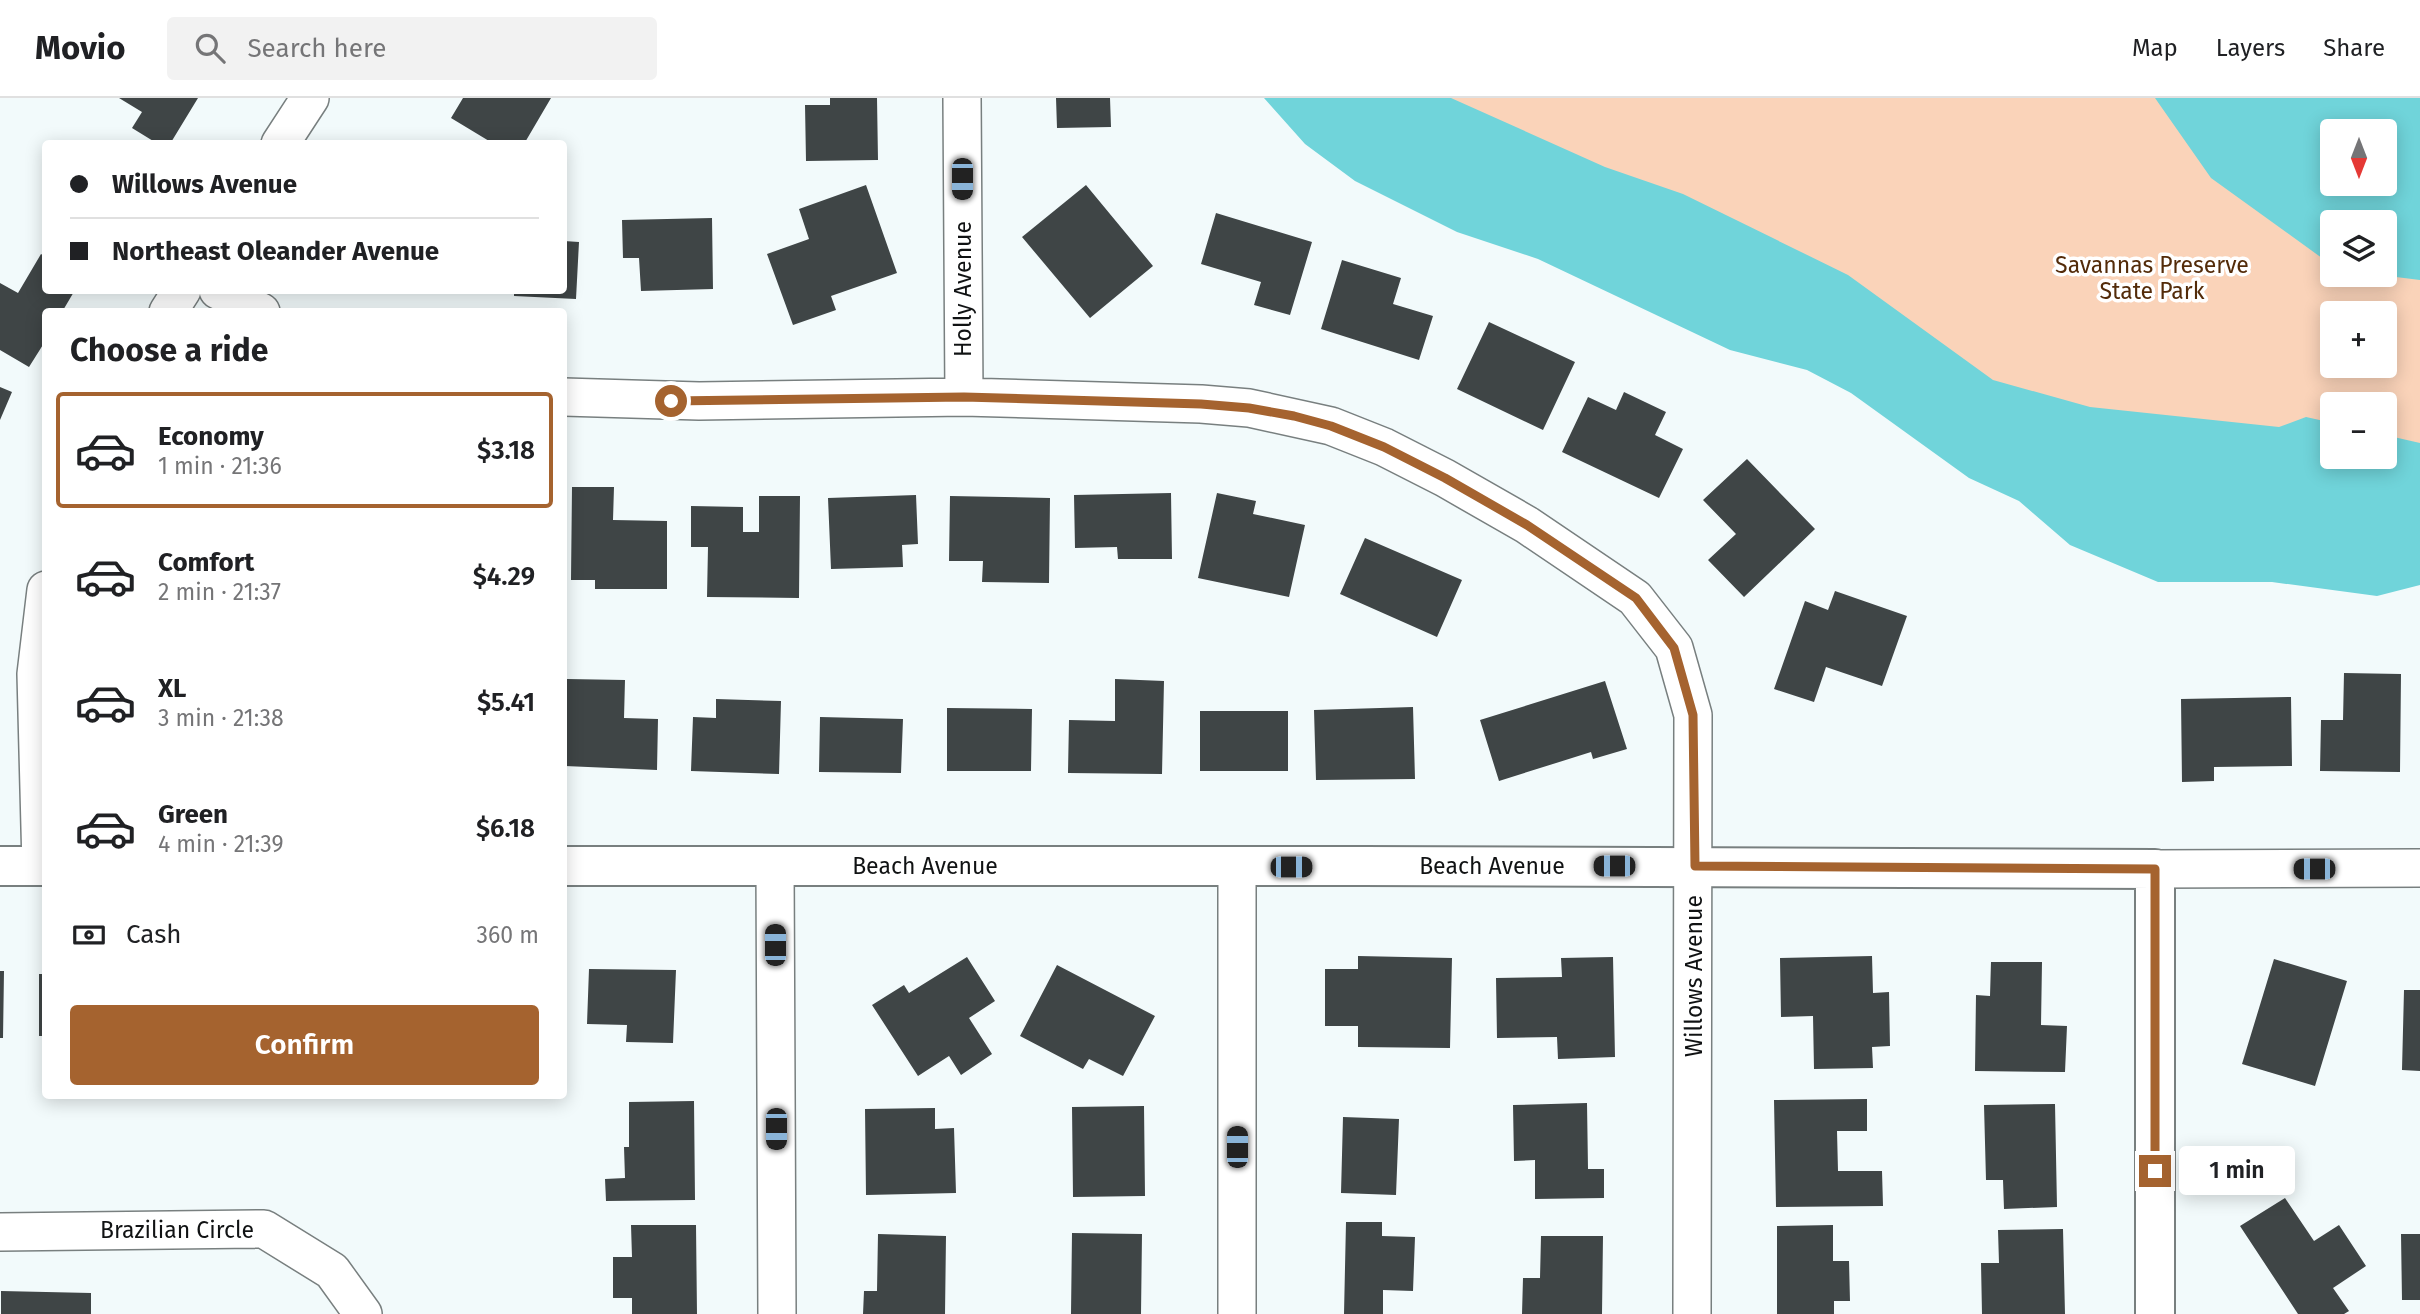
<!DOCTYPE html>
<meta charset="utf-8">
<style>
:root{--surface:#fff;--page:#f2f2f2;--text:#202124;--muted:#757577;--line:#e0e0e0;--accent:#a5632f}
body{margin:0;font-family:"Fira Sans",sans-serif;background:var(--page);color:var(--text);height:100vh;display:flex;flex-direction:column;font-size:26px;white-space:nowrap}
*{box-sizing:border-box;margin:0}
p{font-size:23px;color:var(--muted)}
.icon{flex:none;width:38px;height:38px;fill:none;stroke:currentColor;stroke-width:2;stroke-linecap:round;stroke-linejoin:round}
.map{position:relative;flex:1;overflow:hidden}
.panel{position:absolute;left:42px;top:210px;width:525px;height:791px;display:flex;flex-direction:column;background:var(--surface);border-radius:7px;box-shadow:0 4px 18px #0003}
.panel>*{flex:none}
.banner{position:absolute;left:42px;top:42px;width:525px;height:154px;border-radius:7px;box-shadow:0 4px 18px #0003;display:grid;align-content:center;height:154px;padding:0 28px;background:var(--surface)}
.needle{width:46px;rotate:180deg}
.fabs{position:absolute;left:2320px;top:21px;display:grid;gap:14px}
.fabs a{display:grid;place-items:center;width:77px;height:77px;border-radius:7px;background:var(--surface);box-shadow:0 4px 18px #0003;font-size:35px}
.end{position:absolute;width:32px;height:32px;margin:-16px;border:9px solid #a5632f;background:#fff;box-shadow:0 0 0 4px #fff}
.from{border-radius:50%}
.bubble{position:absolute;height:49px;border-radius:7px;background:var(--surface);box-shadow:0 4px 18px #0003;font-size:23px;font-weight:600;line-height:49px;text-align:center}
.car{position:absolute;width:21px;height:42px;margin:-21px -10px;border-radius:9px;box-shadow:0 0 5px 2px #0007;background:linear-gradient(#222 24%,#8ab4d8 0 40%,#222 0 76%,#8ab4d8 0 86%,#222 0)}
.banner b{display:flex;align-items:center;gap:24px;height:66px;font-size:26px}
.banner b+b{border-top:2px solid var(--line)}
.banner i{width:18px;height:18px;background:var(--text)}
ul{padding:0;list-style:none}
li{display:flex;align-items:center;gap:21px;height:116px;margin:0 14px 10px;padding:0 14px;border:4px solid transparent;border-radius:7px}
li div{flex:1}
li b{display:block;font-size:26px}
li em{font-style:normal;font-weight:600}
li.current{border-color:var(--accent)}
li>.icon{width:63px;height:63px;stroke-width:1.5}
h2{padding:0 28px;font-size:32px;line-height:84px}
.pay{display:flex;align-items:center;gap:18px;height:77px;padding:0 28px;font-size:26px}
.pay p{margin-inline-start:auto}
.cta{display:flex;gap:14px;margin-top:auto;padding:14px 28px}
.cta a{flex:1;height:80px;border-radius:7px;background:var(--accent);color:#fff;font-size:28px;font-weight:600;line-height:80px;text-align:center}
header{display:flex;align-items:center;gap:42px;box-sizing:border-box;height:98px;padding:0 35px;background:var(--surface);border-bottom:2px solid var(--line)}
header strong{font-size:33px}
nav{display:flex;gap:38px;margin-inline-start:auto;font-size:24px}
.search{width:490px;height:63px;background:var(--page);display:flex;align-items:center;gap:18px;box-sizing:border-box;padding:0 24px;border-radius:7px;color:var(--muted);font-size:26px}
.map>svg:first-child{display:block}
.green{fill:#fad3b9;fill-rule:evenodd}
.water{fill:#70d4da;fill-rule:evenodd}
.building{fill:#3f4546}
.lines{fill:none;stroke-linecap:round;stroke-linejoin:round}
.street-casing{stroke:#787f7f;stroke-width:40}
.secondary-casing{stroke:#787f7f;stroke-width:42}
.street{stroke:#fff;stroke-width:37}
.secondary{stroke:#fff;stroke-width:38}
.route{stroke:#a5632f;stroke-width:9}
.labels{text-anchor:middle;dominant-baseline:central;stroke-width:7;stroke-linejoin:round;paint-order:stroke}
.park-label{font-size:23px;fill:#532b09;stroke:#fff}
.street-label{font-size:23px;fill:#101213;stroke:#fff}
</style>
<header>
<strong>Movio</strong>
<div class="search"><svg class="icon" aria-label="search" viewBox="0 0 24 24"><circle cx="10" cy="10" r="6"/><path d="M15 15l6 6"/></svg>Search here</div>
<nav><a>Map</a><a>Layers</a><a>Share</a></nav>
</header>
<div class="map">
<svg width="2420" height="1216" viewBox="0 0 2420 1216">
<rect width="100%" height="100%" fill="#f2fafb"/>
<path class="green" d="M1359,0H2420V434L2228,408ZM2333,33H2385V86H2333ZM2333,124H2385V177H2333ZM2333,215H2385V268H2333ZM2333,306H2385V359H2333Z"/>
<path class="water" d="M1264,0H1451L1605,69L1683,96L1848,177L1993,282L2090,309L2279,329L2306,319L2333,325V359H2385V337L2420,345V487L2377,498L2272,484H2158L2070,447L2019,403L1969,380L1851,295L1807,272L1730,252L1538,161L1457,134L1355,83L1305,46Z
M2155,0H2420V182L2380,177H2385V124H2333V168L2211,80ZM2333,33H2385V86H2333Z"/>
<path class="building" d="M119,0H198L170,46H158L132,30L142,14Z
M463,0H551L524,46H494L451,20Z
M830,0H877L878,62L806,63L805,7H830Z
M1056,0H1110L1111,29L1057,30Z
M866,87L897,175L831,198L836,212L793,227L767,156L809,141L799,111Z
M1086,87L1153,168L1090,220L1022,139Z
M1216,115L1312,144L1290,217L1254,207L1261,184L1201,166Z
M712,120L713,191L641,193L639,160H623L622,122Z
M564,143L579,144L576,201L514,198V192H564Z
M41,156L46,159V192H75L62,214H46V242L29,269L0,252V185L18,195Z
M1342,162L1401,180L1393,206L1433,218L1419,262L1321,231Z
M1489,224L1575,264L1543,332L1457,291Z
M0,289L12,294L0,322Z
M1624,294L1666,314L1655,337L1683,351L1659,400L1562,354L1588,299L1616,312Z
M1747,361L1815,431L1744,499L1708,462L1736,436L1703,402Z
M572,389H614L613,422L667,423V491H595V482H571Z
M1171,395L1172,461H1118L1117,449L1075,450L1074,397Z
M1217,395L1256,403L1253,416L1305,427L1289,499L1198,480Z
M916,397L918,446L902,447L903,469L831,471L828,400Z
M759,398H800L799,500L707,499L708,449H691V408L743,409V434H759Z
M950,398L1050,400L1049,485L982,484L983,463H949Z
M1365,440L1462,482L1437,539L1340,496Z
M1835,493L1907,518L1882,588L1826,569L1814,604L1774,591L1805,503L1828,512Z
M2344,575L2401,576L2400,674L2320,673L2321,622H2343Z
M567,581L625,582L624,620L658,621L657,672L565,668Z
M1115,581L1164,583L1162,676L1068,675L1069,622L1115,623Z
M1605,583L1627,651L1593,661L1591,654L1499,683L1480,622Z
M2291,599L2292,668L2214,669V683L2182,684L2181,601Z
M716,601L781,603L779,676L691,673L693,619L716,620Z
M1413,609L1415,681L1316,682L1314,612Z
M947,610L1032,611L1031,673H947Z
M1200,613H1288V673H1200Z
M820,619L903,621L901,675L819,674Z
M1358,858L1452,860L1450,950L1358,949V928H1325V871H1358Z
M1872,858L1873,895L1889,894L1890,948L1872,949L1873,970L1814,971L1813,918L1781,919L1780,860Z
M967,859L995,903L969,920L992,956L961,977L949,958L918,978L872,907L904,887L909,895Z
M1613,859L1615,959L1558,961L1557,939L1497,940L1496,880L1562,879L1561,860Z
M2274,861L2347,883L2315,988L2242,966Z
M1991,864H2042L2041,927L2067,928L2065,974L1975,973L1976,897L1990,898Z
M1057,867L1155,918L1123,978L1089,961L1083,971L1020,938Z
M589,871L676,872L673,945L626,944L627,927L587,926Z
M0,873H4L3,940H0Z
M39,876H46V938H39Z
M2404,892H2420V973L2402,972Z
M1867,1001V1033H1837L1838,1073H1882L1883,1108L1776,1109L1774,1002Z
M694,1003L695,1102L606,1103L605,1081L625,1080L624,1049H629V1004Z
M1587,1005L1588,1071H1604V1100L1535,1101V1062L1514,1063L1513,1007Z
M2055,1006L2057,1109L2004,1111L2003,1082H1986L1984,1007Z
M1144,1008L1145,1098L1073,1099L1072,1009Z
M935,1010V1031L954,1030L956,1095L866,1097L865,1011Z
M1343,1019L1399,1021L1396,1097L1341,1095Z
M2285,1100L2314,1143L2339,1127L2366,1168L2333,1190L2349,1213L2344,1216H2298L2240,1128Z
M1346,1124H1382V1138L1415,1139L1413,1193L1383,1192V1216H1344Z
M631,1127H696L697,1216H632V1200H613V1159H632Z
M1833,1127V1163H1849L1850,1203H1834V1216H1777V1128Z
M2063,1131L2065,1216H1982L1981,1165H1999L1998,1132Z
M1072,1135L1142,1136L1141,1216H1071Z
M878,1136L946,1138L945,1216H863L864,1193H877Z
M2401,1136H2420V1202H2402Z
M1541,1138H1603L1602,1216H1522L1523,1180H1540Z
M1,1193L91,1195V1216H1Z"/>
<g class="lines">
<defs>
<path id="street" d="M962,0L964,299
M280,46L310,0
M218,192L261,214
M168,214L182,192
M564,299L699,303L964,299L1201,306L1249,310L1331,328L1384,349L1445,380L1527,427L1635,500L1674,550L1693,617L1692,1216
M41,768L36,576L46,492
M775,768L777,1216
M1237,770V1216
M2155,771L2420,770
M0,1134L264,1131L332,1173L363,1216"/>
<path id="secondary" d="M0,768H46
M564,768C1094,768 1625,767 2155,771V1216"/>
</defs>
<use href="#street" class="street-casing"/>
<use href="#secondary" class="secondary-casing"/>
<use href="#street" class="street"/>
<use href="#secondary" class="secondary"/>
</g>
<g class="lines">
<path class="route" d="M671,303L964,299L1201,306L1249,310L1294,318L1331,328L1384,349L1445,380L1527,427L1636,500L1674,550L1693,617L1695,768L2155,771V1073"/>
</g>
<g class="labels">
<g class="park-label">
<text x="2152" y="167">Savannas Preserve<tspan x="2152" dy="26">State Park</tspan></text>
</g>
<g class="street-label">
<text transform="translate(963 191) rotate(-90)">Holly Avenue</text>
<text x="925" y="768">Beach Avenue</text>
<text x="1492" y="768">Beach Avenue</text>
<text transform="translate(1694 878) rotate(-90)">Willows Avenue</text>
<text x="177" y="1132">Brazilian Circle</text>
</g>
</g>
</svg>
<div class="fabs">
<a><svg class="needle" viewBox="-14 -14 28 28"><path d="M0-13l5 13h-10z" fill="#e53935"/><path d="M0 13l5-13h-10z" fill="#757577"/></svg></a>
<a><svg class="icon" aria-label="layers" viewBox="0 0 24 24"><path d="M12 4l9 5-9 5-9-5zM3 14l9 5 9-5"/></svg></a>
<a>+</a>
<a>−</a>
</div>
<i class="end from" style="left:671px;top:303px"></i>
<i class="end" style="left:2155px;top:1073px"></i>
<div class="bubble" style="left:2179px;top:1048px;width:116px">1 min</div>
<i class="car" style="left:962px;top:81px;rotate:180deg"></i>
<i class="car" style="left:1614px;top:768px;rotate:270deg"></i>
<i class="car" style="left:1291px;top:769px;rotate:90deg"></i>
<i class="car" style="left:2314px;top:771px;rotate:270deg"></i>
<i class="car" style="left:775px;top:847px;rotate:0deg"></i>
<i class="car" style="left:776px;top:1031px;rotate:180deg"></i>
<i class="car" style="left:1237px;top:1049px;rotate:0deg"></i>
<div class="banner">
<b><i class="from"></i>Willows Avenue</b>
<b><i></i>Northeast Oleander Avenue</b>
</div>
<section class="panel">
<h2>Choose a ride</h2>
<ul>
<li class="current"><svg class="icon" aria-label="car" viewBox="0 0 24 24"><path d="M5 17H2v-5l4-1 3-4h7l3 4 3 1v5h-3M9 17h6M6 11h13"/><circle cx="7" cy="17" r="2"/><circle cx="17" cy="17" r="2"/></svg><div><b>Economy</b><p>1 min · 21:36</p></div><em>$3.18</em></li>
<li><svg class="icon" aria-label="car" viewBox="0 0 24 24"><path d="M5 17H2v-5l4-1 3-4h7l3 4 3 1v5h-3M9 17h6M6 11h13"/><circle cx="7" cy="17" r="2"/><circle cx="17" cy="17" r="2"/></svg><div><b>Comfort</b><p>2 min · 21:37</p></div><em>$4.29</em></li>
<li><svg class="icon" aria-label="car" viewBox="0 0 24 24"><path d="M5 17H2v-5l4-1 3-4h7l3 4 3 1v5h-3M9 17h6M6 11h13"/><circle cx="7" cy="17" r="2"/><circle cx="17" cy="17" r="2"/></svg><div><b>XL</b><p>3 min · 21:38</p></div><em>$5.41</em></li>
<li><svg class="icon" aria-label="car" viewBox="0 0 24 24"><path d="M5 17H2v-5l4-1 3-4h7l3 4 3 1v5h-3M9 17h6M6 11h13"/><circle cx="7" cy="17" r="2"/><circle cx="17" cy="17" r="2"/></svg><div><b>Green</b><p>4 min · 21:39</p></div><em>$6.18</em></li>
</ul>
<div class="pay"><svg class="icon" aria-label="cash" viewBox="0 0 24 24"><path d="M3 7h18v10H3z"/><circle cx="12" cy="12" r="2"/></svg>Cash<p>360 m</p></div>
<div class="cta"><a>Confirm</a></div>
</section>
</div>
